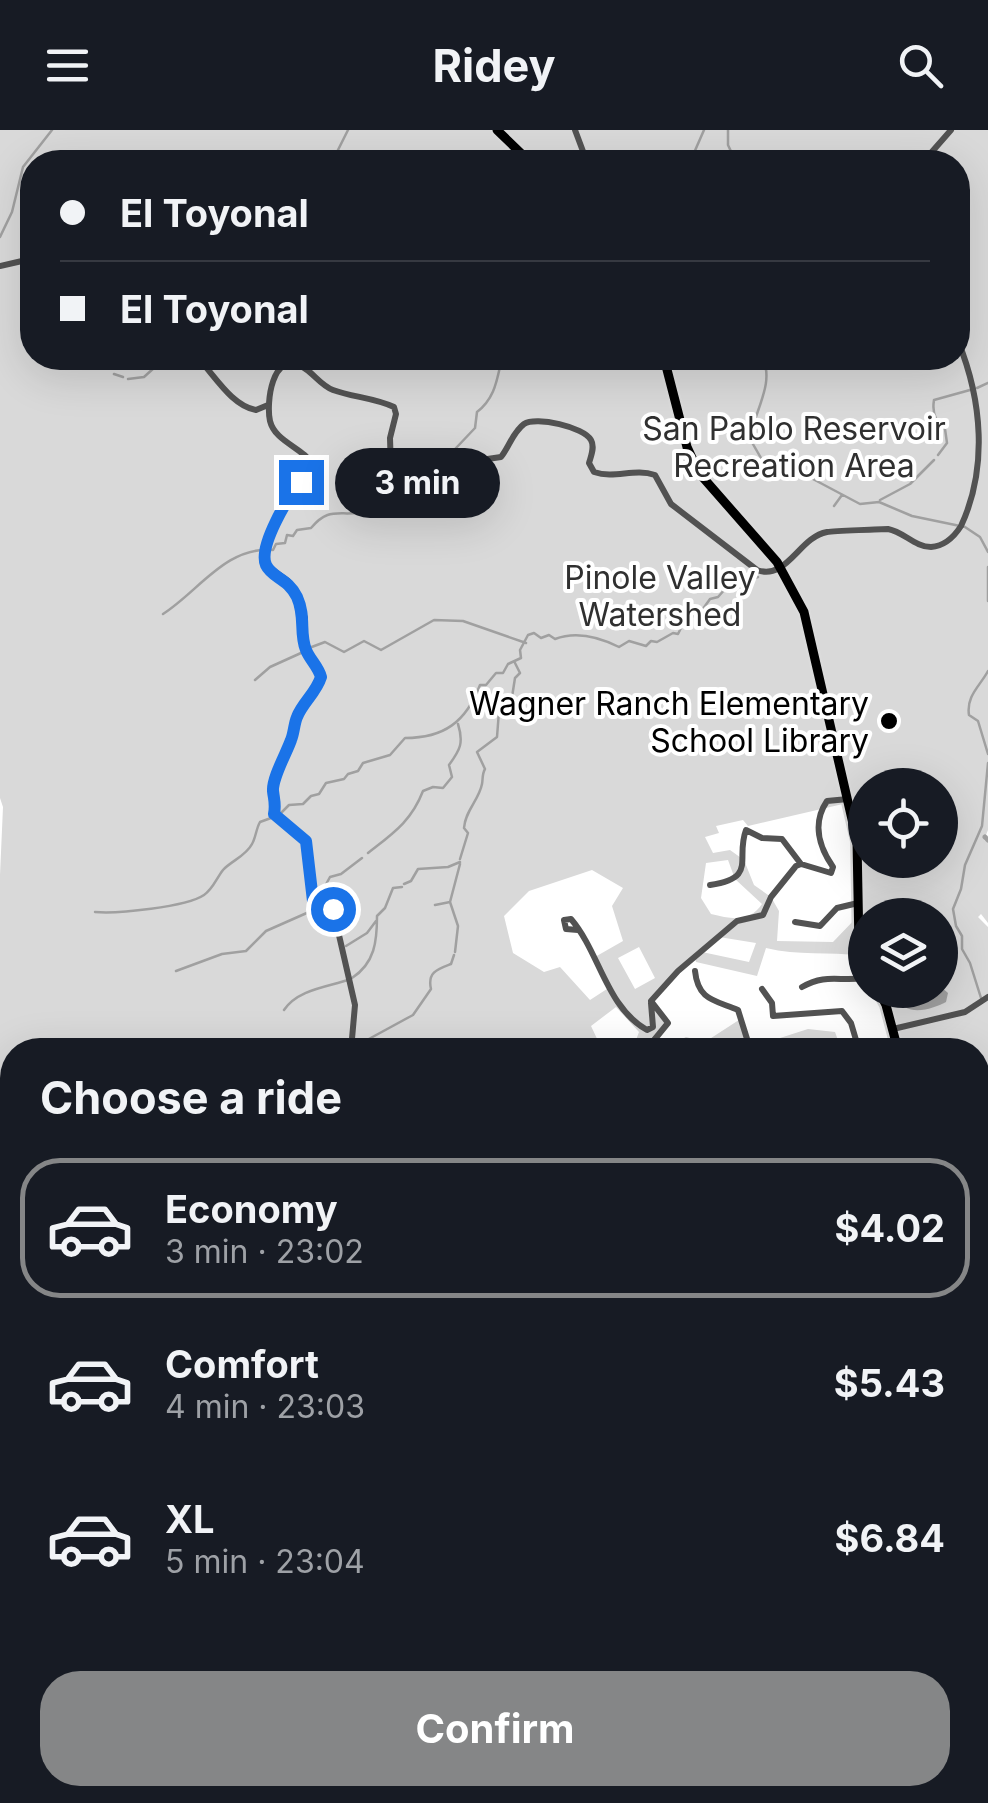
<!DOCTYPE html>
<meta charset="utf-8">
<style>
:root{--surface:#171b24;--page:#20242c;--text:#f1f3f6;--muted:#9ea1a6;--line:#363941;--accent:#858687}
body{margin:0;font-family:Inter,sans-serif;background:var(--page);color:var(--text);height:100vh;display:flex;flex-direction:column;font-size:38px;white-space:nowrap}
*{box-sizing:border-box;margin:0}
p{font-size:32px;color:var(--muted)}
.icon{flex:none;width:55px;height:55px;fill:none;stroke:currentColor;stroke-width:2;stroke-linecap:round;stroke-linejoin:round}
.map{position:relative;flex:1;overflow:hidden}
.details{position:absolute;left:0px;top:908px;width:990px;height:768px;display:flex;flex-direction:column;background:var(--surface);border-radius:40px 40px 0 0;box-shadow:0 10px 40px #0002}
.details>*{flex:none}
.hud{position:absolute;left:20px;top:20px;width:950px;height:220px;border-radius:40px;box-shadow:0 10px 40px #0002;display:grid;align-content:center;height:220px;padding:0 40px;background:var(--surface)}
.fabs{position:absolute;left:848px;top:638px;display:grid;gap:20px}
.fabs a{display:grid;place-items:center;width:110px;height:110px;border-radius:50%;background:var(--surface);box-shadow:0 10px 40px #0002;font-size:50px}
.end{position:absolute;width:45px;height:45px;margin:-22px;border:12px solid #1a73e8;background:#fff;box-shadow:0 0 0 5px #fff}
.from{border-radius:50%}
.bubble{position:absolute;height:70px;border-radius:35px;background:var(--surface);box-shadow:0 10px 40px #0002;font-size:32px;font-weight:700;line-height:70px;text-align:center}
.hud b{display:flex;align-items:center;gap:35px;height:95px;font-size:38px}
.hud b+b{border-top:2px solid var(--line)}
.hud i{width:25px;height:25px;background:var(--text)}
ul{padding:0;list-style:none}
li{display:flex;align-items:center;gap:30px;height:140px;margin:0 20px 15px;padding:0 20px;border:5px solid transparent;border-radius:40px}
li div{flex:1}
li b{display:block;font-size:38px}
li em{font-style:normal;font-weight:700}
li.current{border-color:var(--accent)}
li>.icon{width:90px;height:90px;stroke-width:1.5}
h2{padding:0 40px;font-size:45px;line-height:120px}
.action{display:flex;gap:20px;margin-top:auto;padding:20px 40px}
.action a{flex:1;height:115px;border-radius:40px;background:var(--accent);color:#fff;font-size:40px;font-weight:700;line-height:115px;text-align:center}
header{display:flex;justify-content:space-between;align-items:center;height:130px;padding:0 40px;background:var(--surface);font-size:45px;font-weight:700}
.map>svg:first-child{display:block}
.green{fill:#d9d9d9;fill-rule:evenodd}
.water{fill:#a0a0a0}
.lines{fill:none;stroke-linecap:round;stroke-linejoin:round}
.stream{stroke:#a0a0a0;stroke-width:2.5}
.canal{stroke:#a0a0a0;stroke-width:5}
.major-casing{stroke:#dbdbdb;stroke-width:14}
.minor{stroke:#525252;stroke-width:6}
.major{stroke:#000;stroke-width:9}
.route{stroke:#1a73e8;stroke-width:12}
.poi-dot{fill:#000;stroke:#fff;stroke-width:4}
.labels{text-anchor:middle;dominant-baseline:central;stroke-width:8;stroke-linejoin:round;paint-order:stroke}
.park-label{font-size:32px;fill:#303030;stroke:#fff}
.poi-label{font-size:32px;fill:#000;stroke:#fff;text-anchor:end}
</style>
<header><svg class="icon" aria-label="menu" viewBox="0 0 24 24"><path d="M4 6h16M4 12h16M4 18h16"/></svg>Ridey<svg class="icon" aria-label="search" viewBox="0 0 24 24"><circle cx="10" cy="10" r="6"/><path d="M15 15l6 6"/></svg></header>
<div class="map">
<svg width="988" height="1673" viewBox="0 0 988 1673">
<rect width="100%" height="100%" fill="#fff"/>
<path class="green" d="M0,0H988V700L984,710L988,712V793L981,784L978,787L988,797V1009L978,983V920H901L878,860H940V785H865V836L861,826C829,821 798,826 766,818L757,846L696,832L695,828L651,871L668,893L650,914L653,920H12V1217L0,1190V745L3,677L0,668ZM32,32H958V228H32ZM865,655H940V730H865ZM847,670L859,726L858,786L833,812L777,811L779,781L771,767L754,755L744,730L730,720L713,723L705,707L719,703L716,696L743,690L748,696L843,674ZM728,730L735,749L762,774C749,793 732,789 711,784L701,768L706,733ZM592,740L623,758L612,776L623,811L595,827L610,857L590,870L560,837L544,842L513,823L504,786L529,761ZM719,807L756,813L749,832L702,822ZM639,817L655,848L635,859L618,828ZM616,877L639,902L636,910L613,917L599,913L591,896Z
M742,888L748,912L780,908L808,899L835,902L839,913L822,918L820,912L789,920H674L672,914L686,907L705,912Z
M0,1279L12,1295V1662H978V1490L983,1485L988,1492V1673H0Z"/>
<path class="water" d="M940,856L948,863L946,872C935,878 916,884 905,877L902,866L906,862L940,860Z"/>
<g class="lines">
<path class="stream" d="M728,0V15L736,32
M332,32L348,0
M690,32L704,0
M0,107L12,82L23,37L52,0
M762,228C776,252 753,284 750,309L765,335L811,348L860,374L879,372L912,386L965,397L980,407L988,422
M114,244L123,247
M128,249L144,247L165,228
M977,258L988,253
M938,325L947,313L945,299C935,292 932,282 934,270L970,260
M390,370L406,352L438,337L475,298L477,282C496,267 497,248 502,228
M880,370L910,354L934,330
M834,376L842,365
M988,437V471
M163,484C199,461 226,416 273,420L276,414L285,413L287,405L293,406L297,400L311,398C328,378 336,385 358,383L363,377L374,375
M309,518L325,512L344,522L364,511L381,520L434,490L463,491L526,513
M988,541C980,556 966,566 969,585L978,591L988,624
M255,550L270,537L301,523
M280,684L289,675L303,674L311,666L319,664L326,653L344,649L348,644L358,641L363,633L390,625L405,608C444,608 466,592 480,555H486L496,543H503L508,534L521,528L520,520L528,505L534,503L541,508L549,505L555,509C576,501 599,507 619,517L629,511L646,516L651,511L657,512L673,503L678,504L685,490L700,483L710,469L718,467L726,458L758,447
M368,723C392,704 411,692 423,661L433,657L443,658L452,647L449,635C460,620 464,613 458,594
M460,729L468,703L464,698C465,681 479,670 482,654C483,649 482,644 485,639L477,622L497,607L499,581L506,583L517,572L512,567L515,548L520,543L515,533
M404,754L411,751L418,739L448,737L460,732
M318,769L330,747L341,744L362,728
M435,775L450,772
M95,782C117,784 186,777 204,765C213,759 216,749 223,740C231,731 246,726 252,714C256,707 256,699 260,692L271,688
M346,816L367,803L376,791
M455,822L458,796L450,772L460,734
M176,841L222,824L246,821L266,801L309,782L312,777
M352,848C375,833 377,811 377,786L385,778L393,758L402,757
M981,868L970,833L962,819V806L956,796L953,779L961,759L965,735L982,696L988,633
M284,880C297,860 326,857 348,850
M356,916L413,885L431,859C427,842 438,839 451,834L454,825
M340,920H347
M978,1031L979,1030
M978,1291L988,1277
M3,1412C9,1427 5,1441 12,1454
M978,1559L988,1562
M160,1662L171,1673"/>
<path class="canal" d="M985,707L988,710"/>
<defs>
<path id="major" d="M497,0L530,32
M664,228L687,317L699,343L777,432L804,482L857,711L859,817L865,836
M878,860L886,875L898,920
M978,990L988,1021"/>
</defs>
<use href="#major" class="major-casing"/>
<path class="minor" d="M575,0L587,32
M923,32L951,0
M0,136L22,131L32,124
M198,228C215,246 232,276 256,280L268,275
M710,755C758,748 735,729 746,700L762,708L782,709L801,734
M795,792L820,796L837,778L858,773
M578,800L566,799L564,790L571,789C600,823 606,877 647,900L653,897L651,873
M695,841C698,870 714,870 738,880L748,912L753,920
M802,857C827,843 839,852 865,848
M762,859L772,873L773,886L842,881L851,893L859,920
M893,899L965,882L988,867
M821,912L823,920
M650,915L668,893L651,871L678,841L737,791L763,785L771,767L796,736L801,734L831,743L833,737C819,717 812,693 827,671L848,669
M351,920L355,875L333,779L313,771L306,711L274,684C276,674 274,671 273,661C272,649 287,622 291,610C294,603 294,594 297,587C303,572 316,563 321,547L305,519V488L294,462L288,451L267,436L264,425L267,410L292,362L313,335C304,318 275,312 270,291C266,273 272,221 301,236C313,242 320,255 333,260C352,267 375,268 394,277L396,284L390,308L391,340L384,366L387,373H395L435,344L458,340L474,331L501,327C509,317 513,302 524,294C536,286 584,297 591,310C595,317 591,326 589,333L594,342C615,349 634,338 655,345L671,374L757,440C787,451 799,407 827,402C835,401 883,399 888,399C904,402 915,417 931,417C945,416 954,407 961,396C988,338 982,270 958,211
M978,1016L988,1044
M978,1137L988,1148
M978,1210L988,1218
M0,1279L12,1295
M981,1324L988,1343
M978,1415L988,1437"/>
<use href="#major" class="major"/>
</g>
<g class="lines">
<path class="route" d="M301,352C288,366 258,417 266,435C272,448 288,448 297,467C306,487 299,503 306,520C310,530 318,536 321,547C316,563 303,572 297,587C294,594 294,603 291,610C287,622 272,648 273,661C274,670 276,674 274,684L306,711L313,771L333,779"/>
</g>
<circle class="poi-dot" cx="889" cy="591" r="10"/>
<g class="labels">
<g class="park-label">
<text x="794" y="298">San Pablo Reservoir<tspan x="794" dy="37">Recreation Area</tspan></text>
<text x="660" y="447">Pinole Valley<tspan x="660" dy="37">Watershed</tspan></text>
</g>
<g class="poi-label">
<text x="869" y="573">Wagner Ranch Elementary<tspan x="869" dy="37">School Library</tspan></text>
</g>
</g>
</svg>
<div class="fabs">
<a><svg class="icon" aria-label="locate" viewBox="0 0 24 24"><circle cx="12" cy="12" r="6"/><path d="M12 2v4M12 18v4M2 12h4M18 12h4"/></svg></a>
<a><svg class="icon" aria-label="layers" viewBox="0 0 24 24"><path d="M12 4l9 5-9 5-9-5zM3 14l9 5 9-5"/></svg></a>
</div>
<i class="end from" style="left:333px;top:779px"></i>
<i class="end" style="left:301px;top:352px"></i>
<div class="bubble" style="left:335px;top:318px;width:165px">3 min</div>
<div class="hud">
<b><i class="from"></i>El Toyonal</b>
<b><i></i>El Toyonal</b>
</div>
<section class="details">
<h2>Choose a ride</h2>
<ul>
<li class="current"><svg class="icon" aria-label="car" viewBox="0 0 24 24"><path d="M5 17H2v-5l4-1 3-4h7l3 4 3 1v5h-3M9 17h6M6 11h13"/><circle cx="7" cy="17" r="2"/><circle cx="17" cy="17" r="2"/></svg><div><b>Economy</b><p>3 min · 23:02</p></div><em>$4.02</em></li>
<li><svg class="icon" aria-label="car" viewBox="0 0 24 24"><path d="M5 17H2v-5l4-1 3-4h7l3 4 3 1v5h-3M9 17h6M6 11h13"/><circle cx="7" cy="17" r="2"/><circle cx="17" cy="17" r="2"/></svg><div><b>Comfort</b><p>4 min · 23:03</p></div><em>$5.43</em></li>
<li><svg class="icon" aria-label="car" viewBox="0 0 24 24"><path d="M5 17H2v-5l4-1 3-4h7l3 4 3 1v5h-3M9 17h6M6 11h13"/><circle cx="7" cy="17" r="2"/><circle cx="17" cy="17" r="2"/></svg><div><b>XL</b><p>5 min · 23:04</p></div><em>$6.84</em></li>
</ul>
<div class="action"><a>Confirm</a></div>
</section>
</div>
